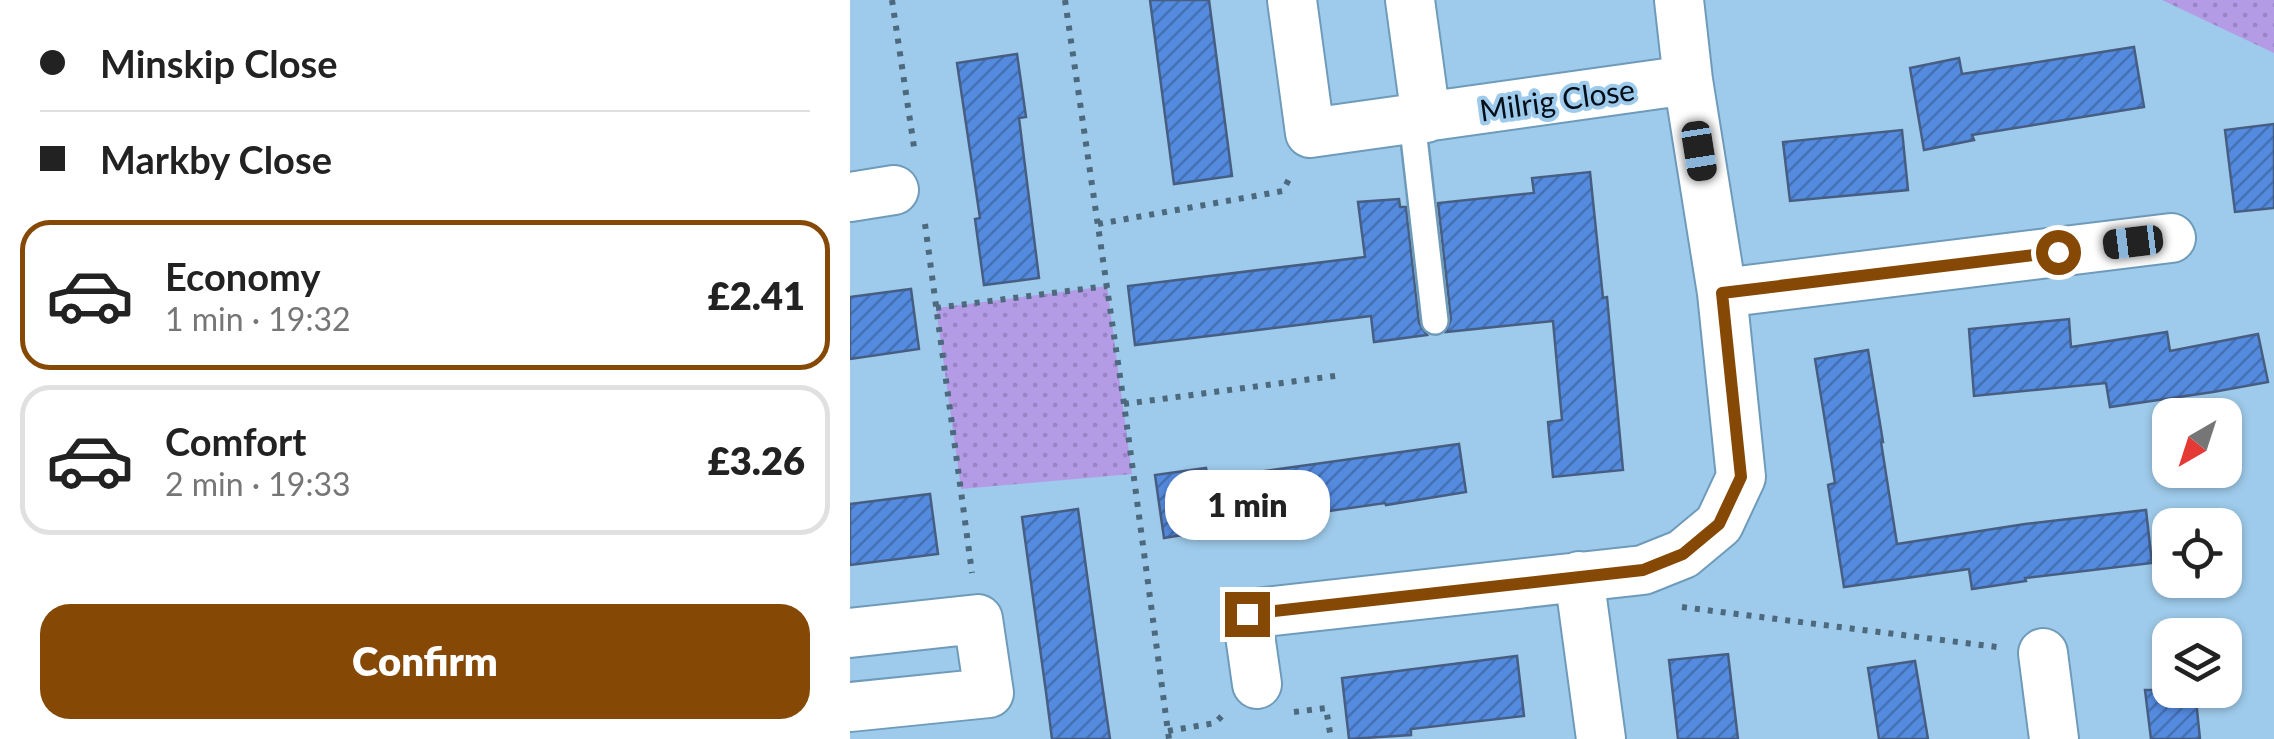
<!DOCTYPE html>
<meta charset="utf-8">
<style>
:root{--surface:#fff;--page:#f6f6f6;--text:#222;--muted:#767676;--line:#e0e0e0;--accent:#854805}
body{margin:0;font-family:Lato,sans-serif;background:var(--page);color:var(--text);height:100vh;display:flex;flex-direction:column;font-size:38px;white-space:nowrap}
*{box-sizing:border-box;margin:0}
p{font-size:32px;color:var(--muted)}
.icon{flex:none;width:55px;height:55px;fill:none;stroke:currentColor;stroke-width:2;stroke-linecap:round;stroke-linejoin:round}
.map{position:relative;flex:1;overflow:hidden}
.side{display:flex;flex-direction:column;background:var(--surface);width:850px}
.side>*{flex:none}
.hud{display:grid;align-content:center;height:220px;padding:0 40px;background:var(--surface)}
.needle{width:65px;rotate:219deg}
.buttons{position:absolute;left:1302px;top:398px;display:grid;gap:20px}
.buttons a{display:grid;place-items:center;width:90px;height:90px;border-radius:20px;background:var(--surface);box-shadow:0 2px 8px #0004;font-size:50px}
.end{position:absolute;width:45px;height:45px;margin:-22px;border:12px solid #854805;background:#fff;box-shadow:0 0 0 5px #fff}
.from{border-radius:50%}
.bubble{position:absolute;height:70px;border-radius:30px;background:var(--surface);box-shadow:0 2px 8px #0004;font-size:32px;font-weight:800;line-height:70px;text-align:center}
.car{position:absolute;width:30px;height:60px;margin:-30px -15px;border-radius:12px;box-shadow:0 0 8px 2px #0007;background:linear-gradient(#222 24%,#8ab4d8 0 40%,#222 0 76%,#8ab4d8 0 86%,#222 0)}
.hud b{display:flex;align-items:center;gap:35px;height:95px;font-size:38px}
.hud b+b{border-top:2px solid var(--line)}
.hud i{width:25px;height:25px;background:var(--text)}
ul{padding:0;list-style:none}
li{display:flex;align-items:center;gap:30px;height:150px;margin:0 20px 15px;padding:0 20px;border:5px solid var(--line);border-radius:30px}
li div{flex:1}
li b{display:block;font-size:38px}
li em{font-style:normal;font-weight:800}
li.on{border-color:var(--accent)}
li>.icon{width:90px;height:90px;stroke-width:1.5}
.action{display:flex;gap:20px;margin-top:auto;padding:20px 40px}
.action a{flex:1;height:115px;border-radius:30px;background:var(--accent);color:#fff;font-size:40px;font-weight:800;line-height:115px;text-align:center}
main{display:flex;flex:1;min-height:0}
.map>svg:first-child{display:block}
.grass{fill:url(#grass-dots)}
.building{fill:url(#building-hatch);stroke:#475e83;stroke-width:2.5}
.lines{fill:none;stroke-linecap:round;stroke-linejoin:round}
.lane-casing{stroke:#6f9bba;stroke-width:30}
.street-casing{stroke:#6f9bba;stroke-width:52}
.path{stroke:#4c697d;stroke-width:6;stroke-dasharray:5 8;stroke-linecap:butt}
.lane{stroke:#fff;stroke-width:25}
.street{stroke:#fff;stroke-width:48}
.route{stroke:#854805;stroke-width:12}
.labels{text-anchor:middle;dominant-baseline:central;stroke-width:8;stroke-linejoin:round;paint-order:stroke}
.street-label{font-size:30px;fill:#010e18;stroke:#9ecbeb}
</style>
<main>
<section class="side">
<div class="hud">
<b><i class="from"></i>Minskip Close</b>
<b><i></i>Markby Close</b>
</div>
<ul>
<li class="on"><svg class="icon" aria-label="car" viewBox="0 0 24 24"><path d="M5 17H2v-5l4-1 3-4h7l3 4 3 1v5h-3M9 17h6M6 11h13"/><circle cx="7" cy="17" r="2"/><circle cx="17" cy="17" r="2"/></svg><div><b>Economy</b><p>1 min · 19:32</p></div><em>£2.41</em></li>
<li><svg class="icon" aria-label="car" viewBox="0 0 24 24"><path d="M5 17H2v-5l4-1 3-4h7l3 4 3 1v5h-3M9 17h6M6 11h13"/><circle cx="7" cy="17" r="2"/><circle cx="17" cy="17" r="2"/></svg><div><b>Comfort</b><p>2 min · 19:33</p></div><em>£3.26</em></li>
</ul>
<div class="action"><a>Confirm</a></div>
</section>
<div class="map">
<svg width="1424" height="739" viewBox="0 0 1424 739">
<defs>
<pattern id="grass-dots" width="8" height="8" patternUnits="userSpaceOnUse" patternTransform="scale(2.5)"><rect width="8" height="8" fill="#b49be6"/><path d="M2 2h.1M6 6h.1" fill="none" stroke="#9984c5" stroke-width="1.8" stroke-linecap="round"/></pattern>
<pattern id="building-hatch" width="6" height="6" patternUnits="userSpaceOnUse" patternTransform="scale(2.5)"><rect width="6" height="6" fill="#558bdf"/><path d="M-1 1l2-2M0 6l6-6M5 7l2-2" fill="none" stroke="#4470b4"/></pattern>
</defs>
<rect width="100%" height="100%" fill="#9ecbeb"/>
<path class="grass" d="M1312,0H1424V53Z
M257,286L282,474L111,489L86,308Z"/>
<path class="building" d="M300,0H359L382,176L324,184Z
M1284,47L1294,107L1122,135L1124,140L1074,150L1060,68L1109,58L1112,74Z
M167,54L176,117L169,118L189,278L134,285L125,219L130,218L107,63Z
M1424,124V208L1385,212L1375,130Z
M1052,130L1058,190L940,201L933,142Z
M740,172L753,298L757,297L773,470L703,477L698,422L712,420L703,321L596,332L601,319L588,203L684,193L682,178Z
M549,199L550,207H556L569,323L577,335L524,342L521,316L285,345L278,286L515,257L508,202Z
M61,289L69,349L0,359V297Z
M1219,319L1221,347L1317,332L1320,351L1408,334L1418,382L1363,392L1260,407L1256,383L1124,396L1119,329Z
M1018,350L1033,442H1031L1047,544L1175,524L1296,510L1302,563L1175,578L1176,581L1122,589L1119,569L994,587L978,485L985,483L965,359Z
M609,444L616,492L536,505L535,503L458,514L314,538L305,475L356,468L358,479Z
M80,494L88,554L0,565V504Z
M228,509L252,684L260,739H202L196,692L172,517Z
M878,654L888,739H828L819,660Z
M667,656L674,716L561,729V735L499,739L492,678Z
M1065,661L1078,739H1029L1018,668Z
M1295,690H1345L1350,739H1301Z"/>
<g class="lines">
<defs>
<path id="lane" d="M562,120L585,321"/>
<path id="street" d="M442,0L460,133L838,80
M560,0L576,118
M0,197L44,190
M872,293L1321,238
M729,576L751,739
M0,633L128,619L139,693L0,707
M1193,653L1204,739
M407,684L397,614L793,570L833,554L869,524L891,477L872,293L838,80L829,0"/>
</defs>
<use href="#lane" class="lane-casing"/>
<use href="#street" class="street-casing"/>
<path class="path" d="M42,0L64,147
M215,0L274,404L319,739
M75,224L122,573
M248,224L433,191L441,175
M86,308L257,286
M274,404L492,375
M832,607L1147,647
M444,712L476,708L481,739
M318,731L365,723L373,715"/>
<use href="#lane" class="lane"/>
<use href="#street" class="street"/>
</g>
<g class="lines">
<path class="route" d="M397,614L793,570L833,554L869,524L891,477L872,293L1208,252"/>
</g>
<g class="labels">
<g class="street-label">
<text transform="translate(707 99) rotate(-8)">Milrig Close</text>
</g>
</g>
</svg>
<div class="buttons">
<a><svg class="needle" viewBox="-14 -14 28 28"><path d="M0-13l5 13h-10z" fill="#e53935"/><path d="M0 13l5-13h-10z" fill="#767676"/></svg></a>
<a><svg class="icon" aria-label="locate" viewBox="0 0 24 24"><circle cx="12" cy="12" r="6"/><path d="M12 2v4M12 18v4M2 12h4M18 12h4"/></svg></a>
<a><svg class="icon" aria-label="layers" viewBox="0 0 24 24"><path d="M12 4l9 5-9 5-9-5zM3 14l9 5 9-5"/></svg></a>
</div>
<i class="end from" style="left:1208px;top:252px"></i>
<i class="end" style="left:397px;top:614px"></i>
<div class="bubble" style="left:315px;top:470px;width:165px">1 min</div>
<i class="car" style="left:849px;top:151px;rotate:171deg"></i>
<i class="car" style="left:1283px;top:242px;rotate:263deg"></i>
</div>
</main>
